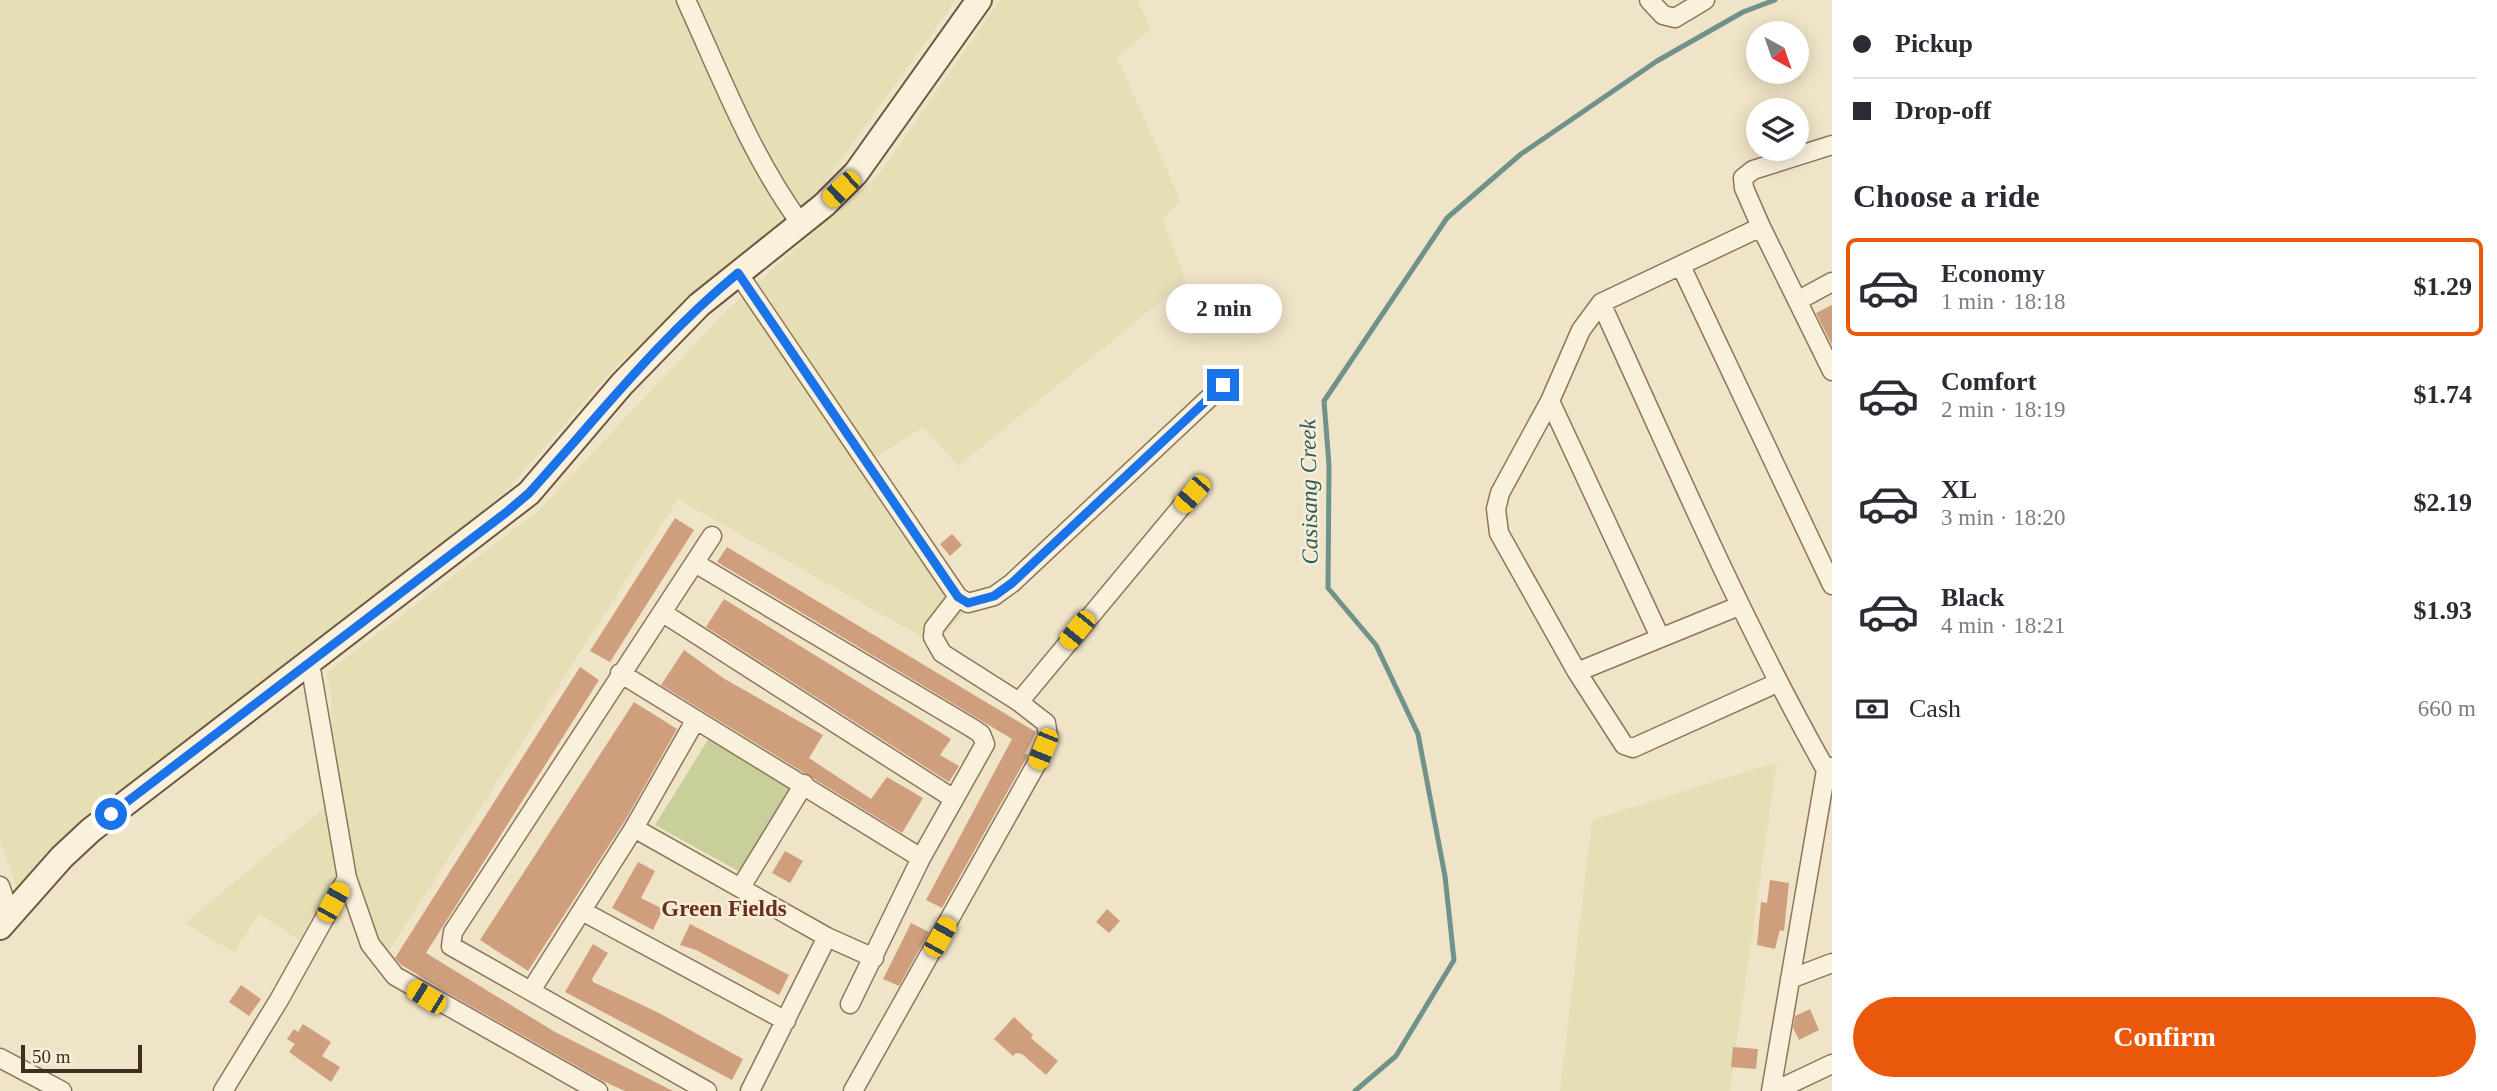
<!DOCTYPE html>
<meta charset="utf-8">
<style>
:root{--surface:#fff;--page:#f2f2f3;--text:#2b2b33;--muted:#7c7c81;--line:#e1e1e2;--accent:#ea580c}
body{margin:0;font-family:Georgia,serif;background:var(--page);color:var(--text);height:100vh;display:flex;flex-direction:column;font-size:26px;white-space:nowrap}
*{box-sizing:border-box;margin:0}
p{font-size:23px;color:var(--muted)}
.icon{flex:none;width:38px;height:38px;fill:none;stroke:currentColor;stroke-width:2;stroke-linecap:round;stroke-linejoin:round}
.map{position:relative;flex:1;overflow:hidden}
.sheet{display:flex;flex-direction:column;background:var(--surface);width:665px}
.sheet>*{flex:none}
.banner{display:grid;align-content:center;height:154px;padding:0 21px;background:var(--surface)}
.needle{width:46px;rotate:140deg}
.controls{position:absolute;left:1746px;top:21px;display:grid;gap:14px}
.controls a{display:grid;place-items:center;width:63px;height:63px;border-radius:50%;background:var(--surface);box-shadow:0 4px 18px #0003;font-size:35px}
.scale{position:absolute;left:21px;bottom:18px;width:121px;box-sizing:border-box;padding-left:7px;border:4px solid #3d2e20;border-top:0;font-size:19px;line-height:24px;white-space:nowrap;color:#3d2e20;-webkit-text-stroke:5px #f7eed8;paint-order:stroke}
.end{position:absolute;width:32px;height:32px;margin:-16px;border:9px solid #1a73e8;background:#fff;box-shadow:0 0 0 4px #fff}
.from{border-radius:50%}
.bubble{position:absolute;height:49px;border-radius:24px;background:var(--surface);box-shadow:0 4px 18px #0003;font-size:23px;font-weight:600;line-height:49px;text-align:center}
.car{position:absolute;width:21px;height:42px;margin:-21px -10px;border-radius:9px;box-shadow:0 0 5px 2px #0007;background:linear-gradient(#f5c518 24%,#345 0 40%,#f5c518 0 76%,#345 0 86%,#f5c518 0)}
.banner b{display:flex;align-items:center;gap:24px;height:66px;font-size:26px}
.banner b+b{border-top:2px solid var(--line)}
.banner i{width:18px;height:18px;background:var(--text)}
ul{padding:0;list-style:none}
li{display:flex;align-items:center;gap:21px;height:98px;margin:0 14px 10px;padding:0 7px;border:4px solid transparent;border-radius:10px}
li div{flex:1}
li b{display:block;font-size:26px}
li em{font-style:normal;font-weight:600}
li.on{border-color:var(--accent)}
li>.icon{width:63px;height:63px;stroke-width:1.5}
h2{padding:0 21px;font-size:32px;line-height:84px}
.pay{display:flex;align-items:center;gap:18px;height:77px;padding:0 21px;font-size:26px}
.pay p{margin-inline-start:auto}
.action{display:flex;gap:14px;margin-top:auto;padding:14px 21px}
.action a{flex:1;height:80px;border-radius:42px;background:var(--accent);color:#fff;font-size:28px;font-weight:600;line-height:80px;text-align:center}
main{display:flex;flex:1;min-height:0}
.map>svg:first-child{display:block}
.farmland{fill:#e6deb5}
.green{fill:#c9cf9b}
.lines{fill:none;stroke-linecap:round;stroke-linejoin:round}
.stream{stroke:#6f938a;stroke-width:5}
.building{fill:#cf9f7d}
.street-casing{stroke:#8d765c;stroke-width:21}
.secondary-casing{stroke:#6f573f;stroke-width:28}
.street{stroke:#faf1dc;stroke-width:18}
.secondary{stroke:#faf1dc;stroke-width:24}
.route{stroke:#1a73e8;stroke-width:9}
.labels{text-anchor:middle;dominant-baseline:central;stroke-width:5;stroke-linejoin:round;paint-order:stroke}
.water-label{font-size:23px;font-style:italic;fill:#2f5d5a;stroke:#f7eed8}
.neighbourhood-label{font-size:23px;font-weight:bold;fill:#6b2e1e;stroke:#f7eed8}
</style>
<main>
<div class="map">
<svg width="1832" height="1091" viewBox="0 0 1832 1091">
<rect width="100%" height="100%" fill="#f0e4c8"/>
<path class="farmland" d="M0,0H956L819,190L612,370L506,491L19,893L0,841Z
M1000,0H1137L1151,29L1117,57L1180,200L1163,221L1186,281L958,466L923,427L870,461L973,606L934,644L678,499L387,954L344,864L327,927L316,952L259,913L234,953L185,923L333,801L331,692L326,673L538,511L723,314L880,173Z
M1777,762L1730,1091H1560L1592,820Z"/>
<path class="green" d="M711,735L795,786L740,872L655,825Z"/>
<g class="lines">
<path class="stream" d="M1355,1091L1396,1056L1454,960L1445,876L1418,734L1376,645L1328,588L1329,465L1324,401L1447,218L1521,154L1657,61L1743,12L1775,0"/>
</g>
<path class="building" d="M1832,305V345L1816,313Z
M675,518L694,530L610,662L590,651Z
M952,534L962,545L950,556L940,544Z
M727,547L1036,732L1025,754L1028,755L942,908L926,900L1012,739L717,562Z
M724,599L951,739L940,755L959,766L949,782L706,627Z
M684,650L723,678L823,735L809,758L871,799L887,777L923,798L902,833L661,685Z
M580,667L599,680L426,953L555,1032L673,1091H625L603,1081L444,991L400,964L395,958Z
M634,702L677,729L626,819L528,971L480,940Z
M785,851L803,861L790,883L772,873Z
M638,862L655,871L641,898L663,909L653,930L612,908Z
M1770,880L1789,883L1784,931L1780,930L1775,949L1757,945L1761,902L1767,903Z
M1107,909L1120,921L1109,933L1096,922Z
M911,923L929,932L899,986L883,979Z
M690,924L789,975L779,995L696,950L680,945Z
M593,944L608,953L592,979L593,982L657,1012L743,1059L732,1080L565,992Z
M241,985L261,999L249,1016L229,1002Z
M1810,1009L1819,1030L1799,1040L1793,1028L1795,1016Z
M1014,1017L1033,1035L1031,1038L1058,1061L1046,1075L1022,1054L1016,1053L1013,1056L994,1039Z
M303,1024L331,1042L322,1056L340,1067L331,1082L289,1052L295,1044L287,1039L294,1029L298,1032Z
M1733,1047L1758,1049L1756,1069L1731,1067Z"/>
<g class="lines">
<defs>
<path id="street" d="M686,0C721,76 751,156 801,224
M1649,0L1663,15L1675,18L1705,0
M1832,145L1753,170L1743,178L1744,188L1761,227L1832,371
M1761,227L1601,303L1581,330L1550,401L1500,493L1496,509L1499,533L1577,672L1624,745L1633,748L1777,683
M1681,266L1832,585
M738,273L958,597L968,603L994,596L1012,583L1223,385
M1799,300L1832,282
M1601,303C1673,460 1741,619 1826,770
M1550,401L1660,637
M695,563L972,728L981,734L985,744L921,858L850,1004
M663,613L954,799
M1577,672L1739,606
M620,673L921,858
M1019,702L1192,494
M634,828L827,937L874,958
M347,878L370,944L395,976L598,1091
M0,886L10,915
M741,887L804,784
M582,911L786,1021
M1790,979L1832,963
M532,989L634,828L695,721
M0,1058L62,1091
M223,1091L279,1000L347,878L310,663
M707,1091L451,946L453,932L712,536
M750,1091L827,937
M853,1091L1037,763L1048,736L1046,723L1019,702L942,653L933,637L934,628L958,597
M1771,1091L1826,770L1832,767
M1775,1091L1832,1064"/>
<path id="secondary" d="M0,927L62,857L91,830L529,493L622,384L699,305L824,205L856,173L979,0"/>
</defs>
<use href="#street" class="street-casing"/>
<use href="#secondary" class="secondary-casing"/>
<use href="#street" class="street"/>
<use href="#secondary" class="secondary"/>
</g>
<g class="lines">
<path class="route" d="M111,814L508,511L529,493C597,418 659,338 738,273L958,597L968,603L994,596L1012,583L1223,385"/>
</g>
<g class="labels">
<g class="water-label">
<text transform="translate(1309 492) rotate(-91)">Casisang Creek</text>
</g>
<g class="neighbourhood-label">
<text x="724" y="908">Green Fields</text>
</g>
</g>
</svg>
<div class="controls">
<a><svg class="needle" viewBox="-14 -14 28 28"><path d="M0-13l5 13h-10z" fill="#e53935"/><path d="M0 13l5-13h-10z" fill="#7c7c81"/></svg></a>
<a><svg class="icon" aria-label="layers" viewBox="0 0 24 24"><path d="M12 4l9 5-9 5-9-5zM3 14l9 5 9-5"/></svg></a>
</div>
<div class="scale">50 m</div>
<i class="end from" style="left:111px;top:814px"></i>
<i class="end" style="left:1223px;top:385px"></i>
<div class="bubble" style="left:1166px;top:284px;width:116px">2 min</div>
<i class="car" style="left:841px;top:189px;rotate:227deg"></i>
<i class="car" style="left:1192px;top:494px;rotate:221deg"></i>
<i class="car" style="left:1077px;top:630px;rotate:219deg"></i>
<i class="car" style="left:1043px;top:749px;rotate:202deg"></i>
<i class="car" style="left:333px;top:902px;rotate:29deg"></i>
<i class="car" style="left:940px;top:937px;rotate:29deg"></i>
<i class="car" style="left:426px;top:997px;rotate:302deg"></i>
</div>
<section class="sheet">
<div class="banner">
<b><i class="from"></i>Pickup</b>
<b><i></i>Drop-off</b>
</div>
<h2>Choose a ride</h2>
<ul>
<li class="on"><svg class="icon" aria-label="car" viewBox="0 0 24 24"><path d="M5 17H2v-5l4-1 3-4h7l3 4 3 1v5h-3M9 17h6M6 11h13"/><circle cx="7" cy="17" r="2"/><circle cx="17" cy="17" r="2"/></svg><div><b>Economy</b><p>1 min · 18:18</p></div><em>$1.29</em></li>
<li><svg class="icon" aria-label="car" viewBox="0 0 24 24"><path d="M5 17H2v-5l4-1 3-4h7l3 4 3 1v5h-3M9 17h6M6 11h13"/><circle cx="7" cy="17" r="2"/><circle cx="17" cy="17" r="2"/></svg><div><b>Comfort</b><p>2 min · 18:19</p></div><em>$1.74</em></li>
<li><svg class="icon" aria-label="car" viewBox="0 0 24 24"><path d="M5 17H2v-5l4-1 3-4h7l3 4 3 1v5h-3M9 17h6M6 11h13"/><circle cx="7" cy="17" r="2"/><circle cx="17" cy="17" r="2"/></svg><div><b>XL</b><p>3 min · 18:20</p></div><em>$2.19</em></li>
<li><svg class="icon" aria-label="car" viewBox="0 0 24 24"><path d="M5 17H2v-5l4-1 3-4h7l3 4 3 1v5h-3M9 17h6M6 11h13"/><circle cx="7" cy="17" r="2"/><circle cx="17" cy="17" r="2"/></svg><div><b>Black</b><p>4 min · 18:21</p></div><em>$1.93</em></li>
</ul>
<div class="pay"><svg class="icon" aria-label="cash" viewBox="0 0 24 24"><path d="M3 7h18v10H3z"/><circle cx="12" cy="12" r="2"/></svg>Cash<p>660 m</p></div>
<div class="action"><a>Confirm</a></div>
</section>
</main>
